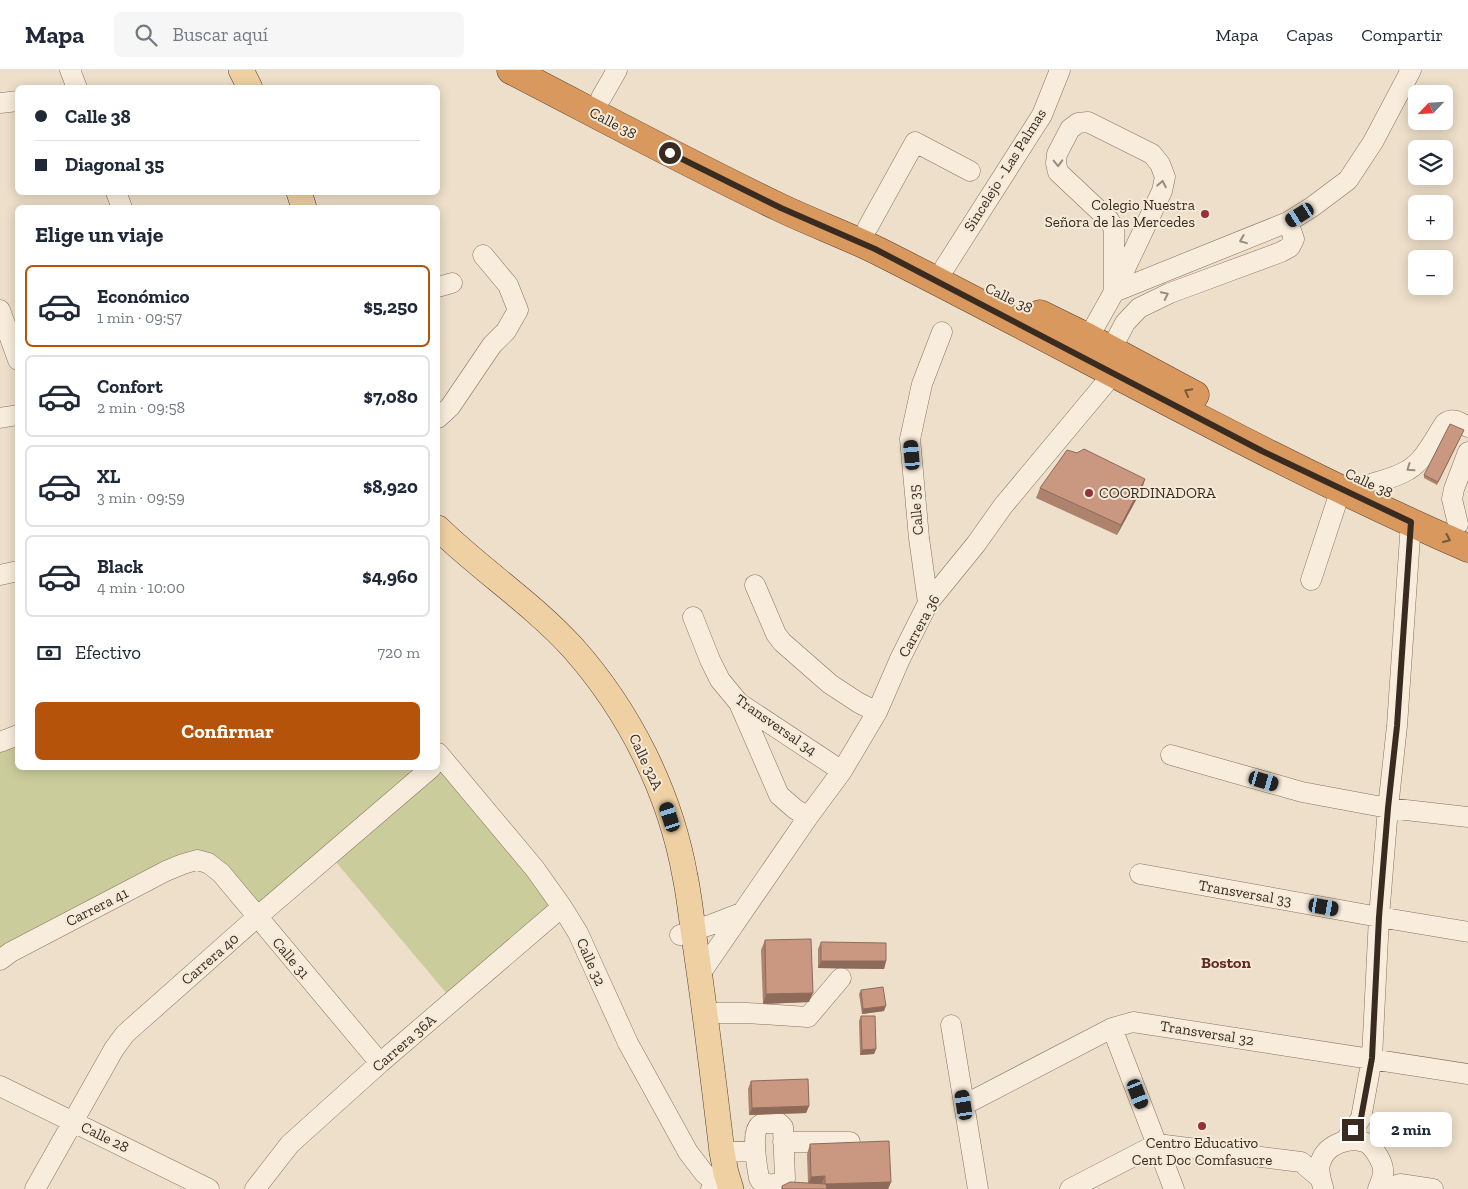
<!DOCTYPE html>
<html lang="es">
<meta charset="utf-8">
<style>
:root{--surface:#fff;--page:#f6f6f7;--text:#1f2937;--muted:#747a83;--line:#e0e1e3;--accent:#b45309}
body{margin:0;font-family:"Zilla Slab",serif;background:var(--page);color:var(--text);height:100vh;display:flex;flex-direction:column;font-size:19px;white-space:nowrap}
*{box-sizing:border-box;margin:0}
p{font-size:16px;color:var(--muted)}
.icon{flex:none;width:28px;height:28px;fill:none;stroke:currentColor;stroke-width:2;stroke-linecap:round;stroke-linejoin:round}
.map{position:relative;flex:1;overflow:hidden}
.panel{position:absolute;left:15px;top:135px;width:425px;height:565px;display:flex;flex-direction:column;background:var(--surface);border-radius:8px;box-shadow:0 2px 12px #0003}
.panel>*{flex:none}
.hud{position:absolute;left:15px;top:15px;width:425px;height:110px;border-radius:8px;box-shadow:0 2px 12px #0003;display:grid;align-content:center;height:110px;padding:0 20px;background:var(--surface)}
.needle{width:32px;rotate:245deg}
.tools{position:absolute;left:1408px;top:15px;display:grid;gap:10px}
.tools a{display:grid;place-items:center;width:45px;height:45px;border-radius:8px;background:var(--surface);box-shadow:0 2px 12px #0003;font-size:25px}
.end{position:absolute;width:22px;height:22px;margin:-11px;border:6px solid #3a2b21;background:#fff;box-shadow:0 0 0 2px #fff}
.from{border-radius:50%}
.bubble{position:absolute;height:35px;border-radius:8px;background:var(--surface);box-shadow:0 2px 12px #0003;font-size:16px;font-weight:700;line-height:35px;text-align:center}
.car{position:absolute;width:15px;height:30px;margin:-15px -8px;border-radius:6px;box-shadow:0 0 4px 1px #0007;background:linear-gradient(#222 24%,#8ab4d8 0 40%,#222 0 76%,#8ab4d8 0 86%,#222 0)}
.hud b{display:flex;align-items:center;gap:18px;height:48px;font-size:19px}
.hud b+b{border-top:1px solid var(--line)}
.hud i{width:12px;height:12px;background:var(--text)}
ul{padding:0;list-style:none}
li{display:flex;align-items:center;gap:15px;height:82px;margin:0 10px 8px;padding:0 10px;border:2px solid var(--line);border-radius:8px}
li div{flex:1}
li b{display:block;font-size:19px}
li em{font-style:normal;font-weight:700}
li.on{border-color:var(--accent)}
li>.icon{width:45px;height:45px;stroke-width:1.5}
h2{padding:0 20px;font-size:22px;line-height:60px}
.pay{display:flex;align-items:center;gap:12px;height:55px;padding:0 20px;font-size:19px}
.pay p{margin-inline-start:auto}
.button{display:flex;gap:10px;margin-top:auto;padding:10px 20px}
.button a{flex:1;height:58px;border-radius:8px;background:var(--accent);color:#fff;font-size:20px;font-weight:700;line-height:58px;text-align:center}
header{display:flex;align-items:center;gap:30px;box-sizing:border-box;height:70px;padding:0 25px;background:var(--surface);border-bottom:1px solid var(--line)}
header strong{font-size:24px}
nav{display:flex;gap:28px;margin-inline-start:auto;font-size:18px}
.search{width:350px;height:45px;background:var(--page);display:flex;align-items:center;gap:12px;box-sizing:border-box;padding:0 18px;border-radius:8px;color:var(--muted);font-size:19px}
.map>svg:first-child{display:block}
.green{fill:#cacc9c}
.lines{fill:none;stroke-linecap:round;stroke-linejoin:round}
.minor-casing{stroke:#89715e;stroke-width:21}
.major-casing{stroke:#574032;stroke-width:26}
.highway-casing{stroke:#574032;stroke-width:29}
.minor{stroke:#f8eddc;stroke-width:20}
.major{stroke:#eed0a3;stroke-width:25}
.highway{stroke:#d8985e;stroke-width:28}
.wall{fill:#ae836e}
.shaded-wall{fill:#8d6a5a}
.building{fill:#ca9880;stroke:#8d6a5a}
.oneway{stroke:#998c7e}
.oneway2{stroke:#795739}
.route{stroke:#3a2b21;stroke-width:6}
.poi-dot{fill:#963039;stroke:#f5ead8;stroke-width:2}
.labels{text-anchor:middle;dominant-baseline:central;stroke-width:4;stroke-linejoin:round;paint-order:stroke}
.street-label{font-size:15px;fill:#3a2b21;stroke:#f5ead8}
.poi-label{font-size:15px;fill:#3a2b21;stroke:#f5ead8;text-anchor:end}
.neighbourhood-label{font-size:16px;font-weight:bold;fill:#652a22;stroke:#f5ead8}
</style>
<header>
<strong>Mapa</strong>
<div class="search"><svg class="icon" aria-label="search" viewBox="0 0 24 24"><circle cx="10" cy="10" r="6"/><path d="M15 15l6 6"/></svg>Buscar aquí</div>
<nav><a>Mapa</a><a>Capas</a><a>Compartir</a></nav>
</header>
<div class="map">
<svg width="1468" height="1119" viewBox="0 0 1468 1119">
<rect width="100%" height="100%" fill="#eddfc9"/>
<path class="green" d="M17,665L18,698H438L562,837L453,931L330,785L257,847L197,790L0,890V672Z"/>
<g class="lines">
<defs>
<path id="minor" d="M70,0L77,18
M601,28L617,0
M0,33L18,31
M116,122L122,138
M868,157L915,72L970,101
M945,197L1042,45L1060,0
M438,217L452,213
M1114,222L1288,152L1312,137L1348,110L1373,72L1411,0
M0,240L18,290
M1082,279L1114,222L1162,121L1165,107L1160,94L1152,84L1088,52L1078,53L1070,59L1057,84L1056,93L1058,102L1109,150L1114,159V222
M1105,291L1125,253L1139,238L1170,223L1281,182L1290,177L1294,169L1288,152
M0,348L18,345
M438,348L450,337L492,275L506,261L518,240L508,215L483,185
M1371,414C1384,410 1397,407 1408,400C1425,390 1434,369 1445,353C1454,347 1459,352 1468,357
M1458,454L1452,429L1454,419L1468,382
M0,505L18,501
M1311,510L1341,419
M755,515L776,564L782,572L830,614L859,633L877,642
M928,533L919,468L910,369L922,314L942,262
M693,547L710,590L720,610L739,633L842,701
M739,633L779,725L795,739L808,747
M0,672L18,665
M438,683L535,799L562,837L578,863L628,973L688,1082L704,1103L714,1112L711,1119
M1171,685L1302,722L1388,738L1468,747
M1140,804L1379,847L1468,862
M680,865L710,855L741,843
M0,890L11,882L166,801L183,794L197,790L208,793L221,803L380,993
M700,904L808,747L842,701L877,642L900,589L928,533L976,474L1003,436L1113,304L1120,293
M705,943H747L808,947L841,908
M951,955L978,1119
M1112,958L1174,1119
M0,1016L209,1119
M964,1035L1112,958L1133,952L1468,1004
M774,1053H779L783,1057L785,1109L783,1112C776,1115 762,1116 759,1108C757,1097 751,1063 759,1056C762,1052 770,1053 774,1053Z
M783,1072H850
M1344,1072L1361,1048L1372,988L1379,847L1388,738L1397,656L1411,452
M722,1082L755,1081
M1323,1117C1321,1110 1318,1102 1320,1094C1324,1076 1347,1066 1364,1072C1371,1074 1374,1080 1378,1086C1381,1091 1384,1097 1383,1104C1382,1109 1380,1114 1378,1119
M35,1119L114,979L125,964L257,847L431,698
M255,1119L290,1074L380,993L562,837
M1070,1119L1157,1074L1301,1092L1320,1108
M1385,1119L1400,1114L1433,1119"/>
<path id="major" d="M241,0L250,18
M299,122L304,138
M438,458C481,500 532,533 573,578C629,641 670,722 685,806C690,830 692,855 696,880C706,947 714,1015 722,1082L726,1103L731,1119"/>
<path id="highway" d="M511,0C600,46 689,94 779,137C812,153 846,165 878,181C1075,280 1266,390 1468,478
M1040,244L1087,267L1195,325"/>
</defs>
<use href="#minor" class="minor-casing"/>
<use href="#major" class="major-casing"/>
<use href="#highway" class="highway-casing"/>
<use href="#minor" class="minor"/>
<use href="#major" class="major"/>
<use href="#highway" class="highway"/>
</g>
<path class="wall" d="M1464,360L1437,415L1424,408V405Z
M1145,409L1142,419L1117,465L1036,428L1040,418Z
M765,870L809,932L763,934L761,880Z
M821,872L886,891L884,899L818,898V879Z
M861,920L884,941L862,944L859,924Z
M861,946L876,979L874,984L860,985L859,951Z
M751,1011L809,1036L806,1043L749,1045L748,1019Z
M810,1074L891,1112L888,1119H781L782,1116L808,1113L807,1084Z"/>
<path class="shaded-wall" d="M1145,409L1142,419L1117,465L1121,455Z
M821,891H886L884,899L818,898Z
M813,923L809,932L763,934L766,924Z
M886,936L884,941L862,944L863,939Z
M876,979L874,984L860,985L862,980Z
M809,1036L806,1043L749,1045L752,1038Z
M825,1106L821,1116H808L811,1107Z
M891,1112L888,1119H823L825,1114Z"/>
<path class="building" d="M1450,354L1464,360L1438,412L1424,405Z
M1084,379L1145,409L1121,455L1040,418L1067,380L1077,383Z
M811,869L813,923L766,924L765,870Z
M821,872L886,873V891H821Z
M883,917L886,936L863,939L861,920Z
M861,946H875L876,979L862,980Z
M808,1009L809,1036L752,1038L751,1011Z
M889,1071L891,1112L825,1114V1106L811,1107L810,1074Z
M790,1112L826,1114L827,1119H783L782,1116Z"/>
<defs><path id="oneway-chevron" d="M-2-3.5L2.5 0L-2 3.5" fill="none" stroke-width="1.6" stroke-linecap="round" stroke-linejoin="round" transform="scale(1.25)"/></defs>
<g class="oneway">
<use href="#oneway-chevron" transform="translate(1058 93) rotate(88)"/>
<use href="#oneway-chevron" transform="translate(1162 114) rotate(-79)"/>
<use href="#oneway-chevron" transform="translate(1243 170) rotate(158)"/>
<use href="#oneway-chevron" transform="translate(1165 225) rotate(-26)"/>
<use href="#oneway-chevron" transform="translate(1410 398) rotate(145)"/>
</g>
<g class="oneway2">
<use href="#oneway-chevron" transform="translate(1188 322) rotate(-152)"/>
<use href="#oneway-chevron" transform="translate(1447 469) rotate(24)"/>
</g>
<g class="lines">
<path class="route" d="M670,83L781,138L875,179L1262,381L1411,452L1397,656L1388,738L1379,847L1372,988L1361,1048L1353,1060"/>
</g>
<g class="poi-dot">
<circle cx="1205" cy="144" r="5"/>
<circle cx="1089" cy="423" r="5"/>
<circle cx="1202" cy="1056" r="5"/>
</g>
<g class="labels">
<g class="street-label">
<text transform="translate(613 53) rotate(28)">Calle 38</text>
<text transform="translate(1005 100) rotate(-58)">Sincelejo - Las Palmas</text>
<text transform="translate(1009 228) rotate(26)">Calle 38</text>
<text transform="translate(1369 413) rotate(25)">Calle 38</text>
<text transform="translate(916 440) rotate(-95)">Calle 35</text>
<text transform="translate(919 556) rotate(-61)">Carrera 36</text>
<text transform="translate(776 655) rotate(35)">Transversal 34</text>
<text transform="translate(646 692) rotate(65)">Calle 32A</text>
<text transform="translate(1245 823) rotate(10)">Transversal 33</text>
<text transform="translate(97 837) rotate(-27)">Carrera 41</text>
<text transform="translate(291 888) rotate(50)">Calle 31</text>
<text transform="translate(210 889) rotate(-41)">Carrera 40</text>
<text transform="translate(591 892) rotate(66)">Calle 32</text>
<text transform="translate(1207 963) rotate(9)">Transversal 32</text>
<text transform="translate(404 973) rotate(-41)">Carrera 36A</text>
<text transform="translate(105 1067) rotate(26)">Calle 28</text>
</g>
<g class="poi-label">
<text x="1195" y="135">Colegio Nuestra<tspan x="1195" dy="17">Señora de las Mercedes</tspan></text>
<text x="1099" y="423" text-anchor="start">COORDINADORA</text>
<text x="1202" y="1073" text-anchor="middle">Centro Educativo<tspan x="1202" dy="17">Cent Doc Comfasucre</tspan></text>
</g>
<g class="neighbourhood-label">
<text x="1226" y="892">Boston</text>
</g>
</g>
</svg>
<div class="tools">
<a><svg class="needle" viewBox="-14 -14 28 28"><path d="M0-13l5 13h-10z" fill="#e53935"/><path d="M0 13l5-13h-10z" fill="#747a83"/></svg></a>
<a><svg class="icon" aria-label="layers" viewBox="0 0 24 24"><path d="M12 4l9 5-9 5-9-5zM3 14l9 5 9-5"/></svg></a>
<a>+</a>
<a>−</a>
</div>
<i class="end from" style="left:670px;top:83px"></i>
<i class="end" style="left:1353px;top:1060px"></i>
<div class="bubble" style="left:1370px;top:1042px;width:82px">2 min</div>
<i class="car" style="left:1300px;top:145px;rotate:238deg"></i>
<i class="car" style="left:912px;top:385px;rotate:355deg"></i>
<i class="car" style="left:1264px;top:711px;rotate:106deg"></i>
<i class="car" style="left:670px;top:747px;rotate:342deg"></i>
<i class="car" style="left:1324px;top:837px;rotate:100deg"></i>
<i class="car" style="left:1138px;top:1024px;rotate:159deg"></i>
<i class="car" style="left:964px;top:1035px;rotate:351deg"></i>
<div class="hud">
<b><i class="from"></i>Calle 38</b>
<b><i></i>Diagonal 35</b>
</div>
<section class="panel">
<h2>Elige un viaje</h2>
<ul>
<li class="on"><svg class="icon" aria-label="car" viewBox="0 0 24 24"><path d="M5 17H2v-5l4-1 3-4h7l3 4 3 1v5h-3M9 17h6M6 11h13"/><circle cx="7" cy="17" r="2"/><circle cx="17" cy="17" r="2"/></svg><div><b>Económico</b><p>1 min · 09:57</p></div><em>$5,250</em></li>
<li><svg class="icon" aria-label="car" viewBox="0 0 24 24"><path d="M5 17H2v-5l4-1 3-4h7l3 4 3 1v5h-3M9 17h6M6 11h13"/><circle cx="7" cy="17" r="2"/><circle cx="17" cy="17" r="2"/></svg><div><b>Confort</b><p>2 min · 09:58</p></div><em>$7,080</em></li>
<li><svg class="icon" aria-label="car" viewBox="0 0 24 24"><path d="M5 17H2v-5l4-1 3-4h7l3 4 3 1v5h-3M9 17h6M6 11h13"/><circle cx="7" cy="17" r="2"/><circle cx="17" cy="17" r="2"/></svg><div><b>XL</b><p>3 min · 09:59</p></div><em>$8,920</em></li>
<li><svg class="icon" aria-label="car" viewBox="0 0 24 24"><path d="M5 17H2v-5l4-1 3-4h7l3 4 3 1v5h-3M9 17h6M6 11h13"/><circle cx="7" cy="17" r="2"/><circle cx="17" cy="17" r="2"/></svg><div><b>Black</b><p>4 min · 10:00</p></div><em>$4,960</em></li>
</ul>
<div class="pay"><svg class="icon" aria-label="cash" viewBox="0 0 24 24"><path d="M3 7h18v10H3z"/><circle cx="12" cy="12" r="2"/></svg>Efectivo<p>720 m</p></div>
<div class="button"><a>Confirmar</a></div>
</section>
</div>
